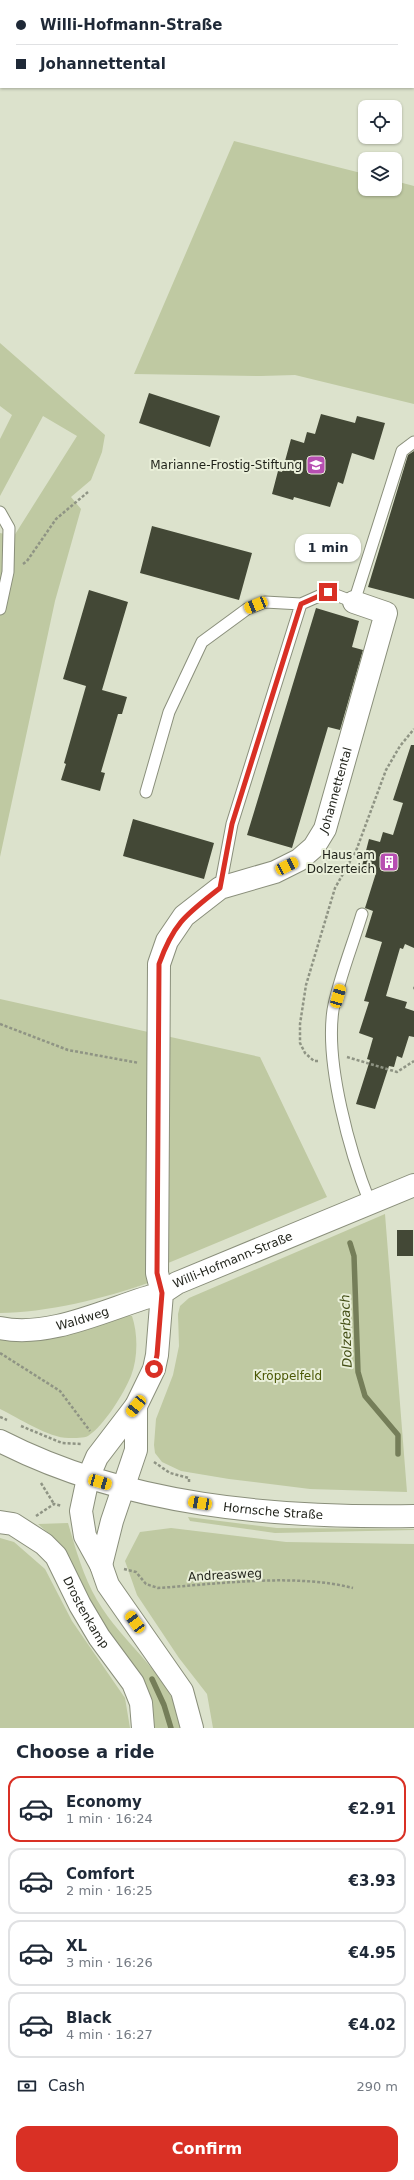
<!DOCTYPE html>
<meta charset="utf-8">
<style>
:root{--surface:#fff;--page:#f6f6f7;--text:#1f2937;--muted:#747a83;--line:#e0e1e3;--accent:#d93025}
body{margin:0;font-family:"DejaVu Sans",sans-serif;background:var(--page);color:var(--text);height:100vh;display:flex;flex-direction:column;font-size:15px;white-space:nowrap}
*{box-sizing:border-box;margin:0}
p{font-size:13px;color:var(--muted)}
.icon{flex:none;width:22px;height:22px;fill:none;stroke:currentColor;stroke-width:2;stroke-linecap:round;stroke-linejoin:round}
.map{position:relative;height:1728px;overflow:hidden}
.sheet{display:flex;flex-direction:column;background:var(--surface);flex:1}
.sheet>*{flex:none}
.banner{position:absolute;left:0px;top:0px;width:414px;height:88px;box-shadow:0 1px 3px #0004;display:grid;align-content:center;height:88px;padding:0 16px;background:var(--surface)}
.tools{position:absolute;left:358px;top:100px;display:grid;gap:8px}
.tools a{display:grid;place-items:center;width:44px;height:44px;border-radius:8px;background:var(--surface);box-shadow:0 1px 3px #0004;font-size:20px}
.end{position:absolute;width:18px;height:18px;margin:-9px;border:5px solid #d93025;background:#fff;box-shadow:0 0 0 2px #fff}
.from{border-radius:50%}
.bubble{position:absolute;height:28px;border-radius:12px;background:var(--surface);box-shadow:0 1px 3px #0004;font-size:13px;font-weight:600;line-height:28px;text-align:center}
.car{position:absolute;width:12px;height:24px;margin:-12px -6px;border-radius:5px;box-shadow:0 0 3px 1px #0007;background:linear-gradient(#f5c518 24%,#345 0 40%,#f5c518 0 76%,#345 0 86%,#f5c518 0)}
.banner b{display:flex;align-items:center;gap:14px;height:38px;font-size:15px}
.banner b+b{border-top:1px solid var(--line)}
.banner i{width:10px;height:10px;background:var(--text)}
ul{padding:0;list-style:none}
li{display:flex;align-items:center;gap:12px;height:66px;margin:0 8px 6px;padding:0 8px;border:2px solid var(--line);border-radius:12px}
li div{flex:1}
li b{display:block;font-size:15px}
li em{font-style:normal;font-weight:600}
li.active{border-color:var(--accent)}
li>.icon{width:36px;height:36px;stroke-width:1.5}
h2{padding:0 16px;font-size:18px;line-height:48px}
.pay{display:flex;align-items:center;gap:10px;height:44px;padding:0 16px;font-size:15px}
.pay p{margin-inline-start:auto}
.primary-button{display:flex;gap:8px;margin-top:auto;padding:8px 16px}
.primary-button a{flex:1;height:46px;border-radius:12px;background:var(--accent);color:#fff;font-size:16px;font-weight:600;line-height:46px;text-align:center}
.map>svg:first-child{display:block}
.green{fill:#bfc9a2}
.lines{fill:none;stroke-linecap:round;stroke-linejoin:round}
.stream{stroke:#757e59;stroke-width:5.5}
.building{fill:#434836}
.lane-casing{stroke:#8a8f7b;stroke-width:13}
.street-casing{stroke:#8a8f7b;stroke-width:24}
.secondary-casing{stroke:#8a8f7b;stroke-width:24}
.path{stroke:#8f9484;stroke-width:2.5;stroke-dasharray:3 2;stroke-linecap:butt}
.lane{stroke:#fff;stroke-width:11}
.street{stroke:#fff;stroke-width:22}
.secondary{stroke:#fff;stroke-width:22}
.route{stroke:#d93025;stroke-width:5}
.labels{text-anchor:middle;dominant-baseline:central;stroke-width:4;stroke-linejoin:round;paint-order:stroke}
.poi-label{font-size:12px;fill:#1f2119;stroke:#e9efd9;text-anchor:end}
.street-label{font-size:12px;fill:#1f2119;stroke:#e9efd9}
.park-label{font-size:12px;fill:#4b5805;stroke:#e9efd9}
.water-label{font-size:13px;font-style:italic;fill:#434e15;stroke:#e9efd9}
</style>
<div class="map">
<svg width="414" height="1728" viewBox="0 0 414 1728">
<rect width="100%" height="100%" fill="#dce2cc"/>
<path class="green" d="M234,141L365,174V189H395V181L414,186V404L295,375L261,376L134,374Z
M0,343L105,435L102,452L91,480L71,497L81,509L55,601L0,857V533L14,536L77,436L43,416L0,496V439L12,415L0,406Z
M0,999L260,1057L327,1197L149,1271L148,1283C107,1298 44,1313 0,1313Z
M385,1214L407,1492L310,1489L229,1479L181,1471L162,1462L155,1453L154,1445L156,1419L173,1375L179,1346L178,1314L180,1306L189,1298Z
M120,1315L132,1316C138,1334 138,1358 131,1376C124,1393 104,1426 88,1436C84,1438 75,1438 70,1438C50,1439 19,1418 0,1409V1340L43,1338Z
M188,1517L277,1528L414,1529V1530L275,1533L190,1521Z
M68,1523C76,1550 83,1576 97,1600C122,1644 173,1676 183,1728H152L146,1686L137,1670L103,1625L55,1539L38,1524Z
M171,1528L286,1542L414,1544V1728H213L207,1694L179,1658L137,1595L125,1561L140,1532Z
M0,1538L14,1542L45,1569L72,1621L125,1698L130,1728H0Z"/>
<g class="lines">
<path class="stream" d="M350,1243L354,1256L358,1372L365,1396L398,1435V1454
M152,1679L164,1705L171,1728"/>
</g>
<path class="building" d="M149,393L220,416L210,447L139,423Z
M321,414L355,423L357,416L385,423L374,460L352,453L343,484L338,482L330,507L294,497L293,500L272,494L278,471L282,472L291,439L304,443L307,432L315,434Z
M414,451V599L368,587L408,455Z
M152,526L252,553L239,600L140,573Z
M89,590L128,602L102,690L127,697L122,714H118L101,772L105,773L100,791L61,780L66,764L64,763L86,686L63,679Z
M316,608L359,621L352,647L363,650L340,730L328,727L292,848L247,835Z
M411,745H414V948L405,944L403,949L400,948L386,996L407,1002L405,1008L414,1011V1037L409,1036L402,1058L397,1056L394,1067L389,1066L375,1109L356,1104L370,1060L367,1059L373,1038L359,1033L369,1002L364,1001L382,942L365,937L373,911L365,908L376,873L361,870L369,839L380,842L383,832L393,835L403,803L393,800Z
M133,819L214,843L204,879L123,856Z
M397,1230H413V1256H397Z"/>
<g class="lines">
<defs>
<path id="lane" d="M0,512L9,528L8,572L0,609
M146,792L169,712L202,642L247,609L265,602L301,604L328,592L354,602L402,451L414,442
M220,888L232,824L301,604
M362,914C353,944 338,981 333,1010C325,1064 350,1153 370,1203"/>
<g id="street">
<path id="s1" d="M0,1328C52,1339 112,1306 162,1293L157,1273L159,964L167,941L184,916L220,888L275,872L299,860L314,847L325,829L386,613L354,602"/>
<path id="s2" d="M0,1522L13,1524L44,1544L56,1556L80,1605L99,1637L133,1683L141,1703L143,1728"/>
<path d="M101,1565L112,1521L136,1450V1406"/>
<path id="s3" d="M192,1728L182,1691L108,1585L101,1565L85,1536L81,1511L88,1478L97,1457L136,1406L154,1369L157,1355L162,1293L177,1283L414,1185"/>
</g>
<g id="secondary">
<path id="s4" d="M0,1441C127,1506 273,1518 414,1516"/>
</g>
</defs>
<use href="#lane" class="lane-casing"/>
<use href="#street" class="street-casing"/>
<use href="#secondary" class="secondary-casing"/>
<path class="path" d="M23,564L27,561L56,519L88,492
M413,988H414
M0,1024L68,1050L139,1063
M347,1057L397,1072L414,1061
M318,1061H314L305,1053L300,1043V1024L306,985L335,888L356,851L386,770L400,746L414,729
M0,1353L60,1391L90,1431
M0,1417L7,1420
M21,1426L62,1443L82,1444
M154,1462L170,1473L189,1478V1482
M41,1483L54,1504
M36,1516L54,1504L62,1506
M124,1569L136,1572L146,1584L158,1588C219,1584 294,1573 353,1588"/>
<use href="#lane" class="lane"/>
<use href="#street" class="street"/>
<use href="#secondary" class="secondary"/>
</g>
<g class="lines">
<path class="route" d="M154,1369L157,1355L162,1293L157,1273L159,964C174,922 187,914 220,888L232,824L301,604L328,592"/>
</g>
<defs>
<symbol id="school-square" viewBox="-11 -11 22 22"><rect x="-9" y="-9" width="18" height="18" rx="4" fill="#b74fb2" stroke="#e9efd9"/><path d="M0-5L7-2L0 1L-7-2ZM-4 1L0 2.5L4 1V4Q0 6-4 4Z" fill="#fff"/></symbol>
<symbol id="building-square" viewBox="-11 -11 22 22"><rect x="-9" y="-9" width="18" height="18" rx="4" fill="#b74fb2" stroke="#e9efd9"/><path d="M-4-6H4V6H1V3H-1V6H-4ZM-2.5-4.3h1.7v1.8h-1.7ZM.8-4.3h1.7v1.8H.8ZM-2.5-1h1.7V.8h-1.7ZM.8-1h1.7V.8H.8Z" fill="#fff"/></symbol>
</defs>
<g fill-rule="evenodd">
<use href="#school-square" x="305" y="454" width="22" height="22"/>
<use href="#building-square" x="378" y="851" width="22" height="22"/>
</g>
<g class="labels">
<g class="poi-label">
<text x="302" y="465">Marianne-Frostig-Stiftung</text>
<text x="375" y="855">Haus am<tspan x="375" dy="14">Dolzerteich</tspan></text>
</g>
<g class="street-label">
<text stroke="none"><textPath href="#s1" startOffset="763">Johannettental</textPath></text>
<text stroke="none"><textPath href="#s3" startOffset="564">Willi-Hofmann-Straße</textPath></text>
<text stroke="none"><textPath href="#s1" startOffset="84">Waldweg</textPath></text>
<text stroke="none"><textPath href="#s4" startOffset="284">Hornsche Straße</textPath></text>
<text transform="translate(225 1575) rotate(-3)">Andreasweg</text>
<text stroke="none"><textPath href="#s2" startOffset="131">Drostenkamp</textPath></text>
</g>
<g class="park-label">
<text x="288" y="1376">Kröppelfeld</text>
</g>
<g class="water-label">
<text transform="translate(346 1331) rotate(-92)">Dolzerbach</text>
</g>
</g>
</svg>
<div class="tools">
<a><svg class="icon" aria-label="locate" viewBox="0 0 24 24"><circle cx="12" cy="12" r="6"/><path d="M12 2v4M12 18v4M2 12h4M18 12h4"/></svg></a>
<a><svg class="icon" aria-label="layers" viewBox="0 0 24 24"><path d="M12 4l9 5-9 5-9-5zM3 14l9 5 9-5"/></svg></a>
</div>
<i class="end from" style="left:154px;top:1369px"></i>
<i class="end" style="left:328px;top:592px"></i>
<div class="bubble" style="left:295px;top:534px;width:66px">1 min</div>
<i class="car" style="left:256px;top:605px;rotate:248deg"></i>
<i class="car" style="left:287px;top:866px;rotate:64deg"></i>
<i class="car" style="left:338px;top:996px;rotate:16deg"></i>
<i class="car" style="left:136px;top:1406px;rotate:219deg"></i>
<i class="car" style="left:100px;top:1482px;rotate:106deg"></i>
<i class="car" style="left:200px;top:1503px;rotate:280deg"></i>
<i class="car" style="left:135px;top:1622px;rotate:324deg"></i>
<div class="banner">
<b><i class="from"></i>Willi-Hofmann-Straße</b>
<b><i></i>Johannettental</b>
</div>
</div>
<section class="sheet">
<h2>Choose a ride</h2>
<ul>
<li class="active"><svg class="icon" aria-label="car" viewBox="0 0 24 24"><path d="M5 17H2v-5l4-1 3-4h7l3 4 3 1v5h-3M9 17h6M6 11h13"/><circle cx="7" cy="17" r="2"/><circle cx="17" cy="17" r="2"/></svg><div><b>Economy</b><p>1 min · 16:24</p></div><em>€2.91</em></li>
<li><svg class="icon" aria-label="car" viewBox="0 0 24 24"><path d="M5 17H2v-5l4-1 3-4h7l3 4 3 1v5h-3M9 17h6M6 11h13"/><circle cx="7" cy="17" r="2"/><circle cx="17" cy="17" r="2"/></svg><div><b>Comfort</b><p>2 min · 16:25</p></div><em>€3.93</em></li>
<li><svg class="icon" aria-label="car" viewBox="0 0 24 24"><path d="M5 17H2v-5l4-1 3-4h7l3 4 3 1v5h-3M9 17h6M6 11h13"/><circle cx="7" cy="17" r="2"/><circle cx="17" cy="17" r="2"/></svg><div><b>XL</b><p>3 min · 16:26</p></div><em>€4.95</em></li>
<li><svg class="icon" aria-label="car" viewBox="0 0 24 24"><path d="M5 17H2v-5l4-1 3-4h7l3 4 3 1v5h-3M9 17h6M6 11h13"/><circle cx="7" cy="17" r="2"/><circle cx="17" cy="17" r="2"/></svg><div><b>Black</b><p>4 min · 16:27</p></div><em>€4.02</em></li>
</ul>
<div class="pay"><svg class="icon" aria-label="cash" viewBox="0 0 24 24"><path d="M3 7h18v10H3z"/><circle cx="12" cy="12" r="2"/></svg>Cash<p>290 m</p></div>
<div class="primary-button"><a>Confirm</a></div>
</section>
